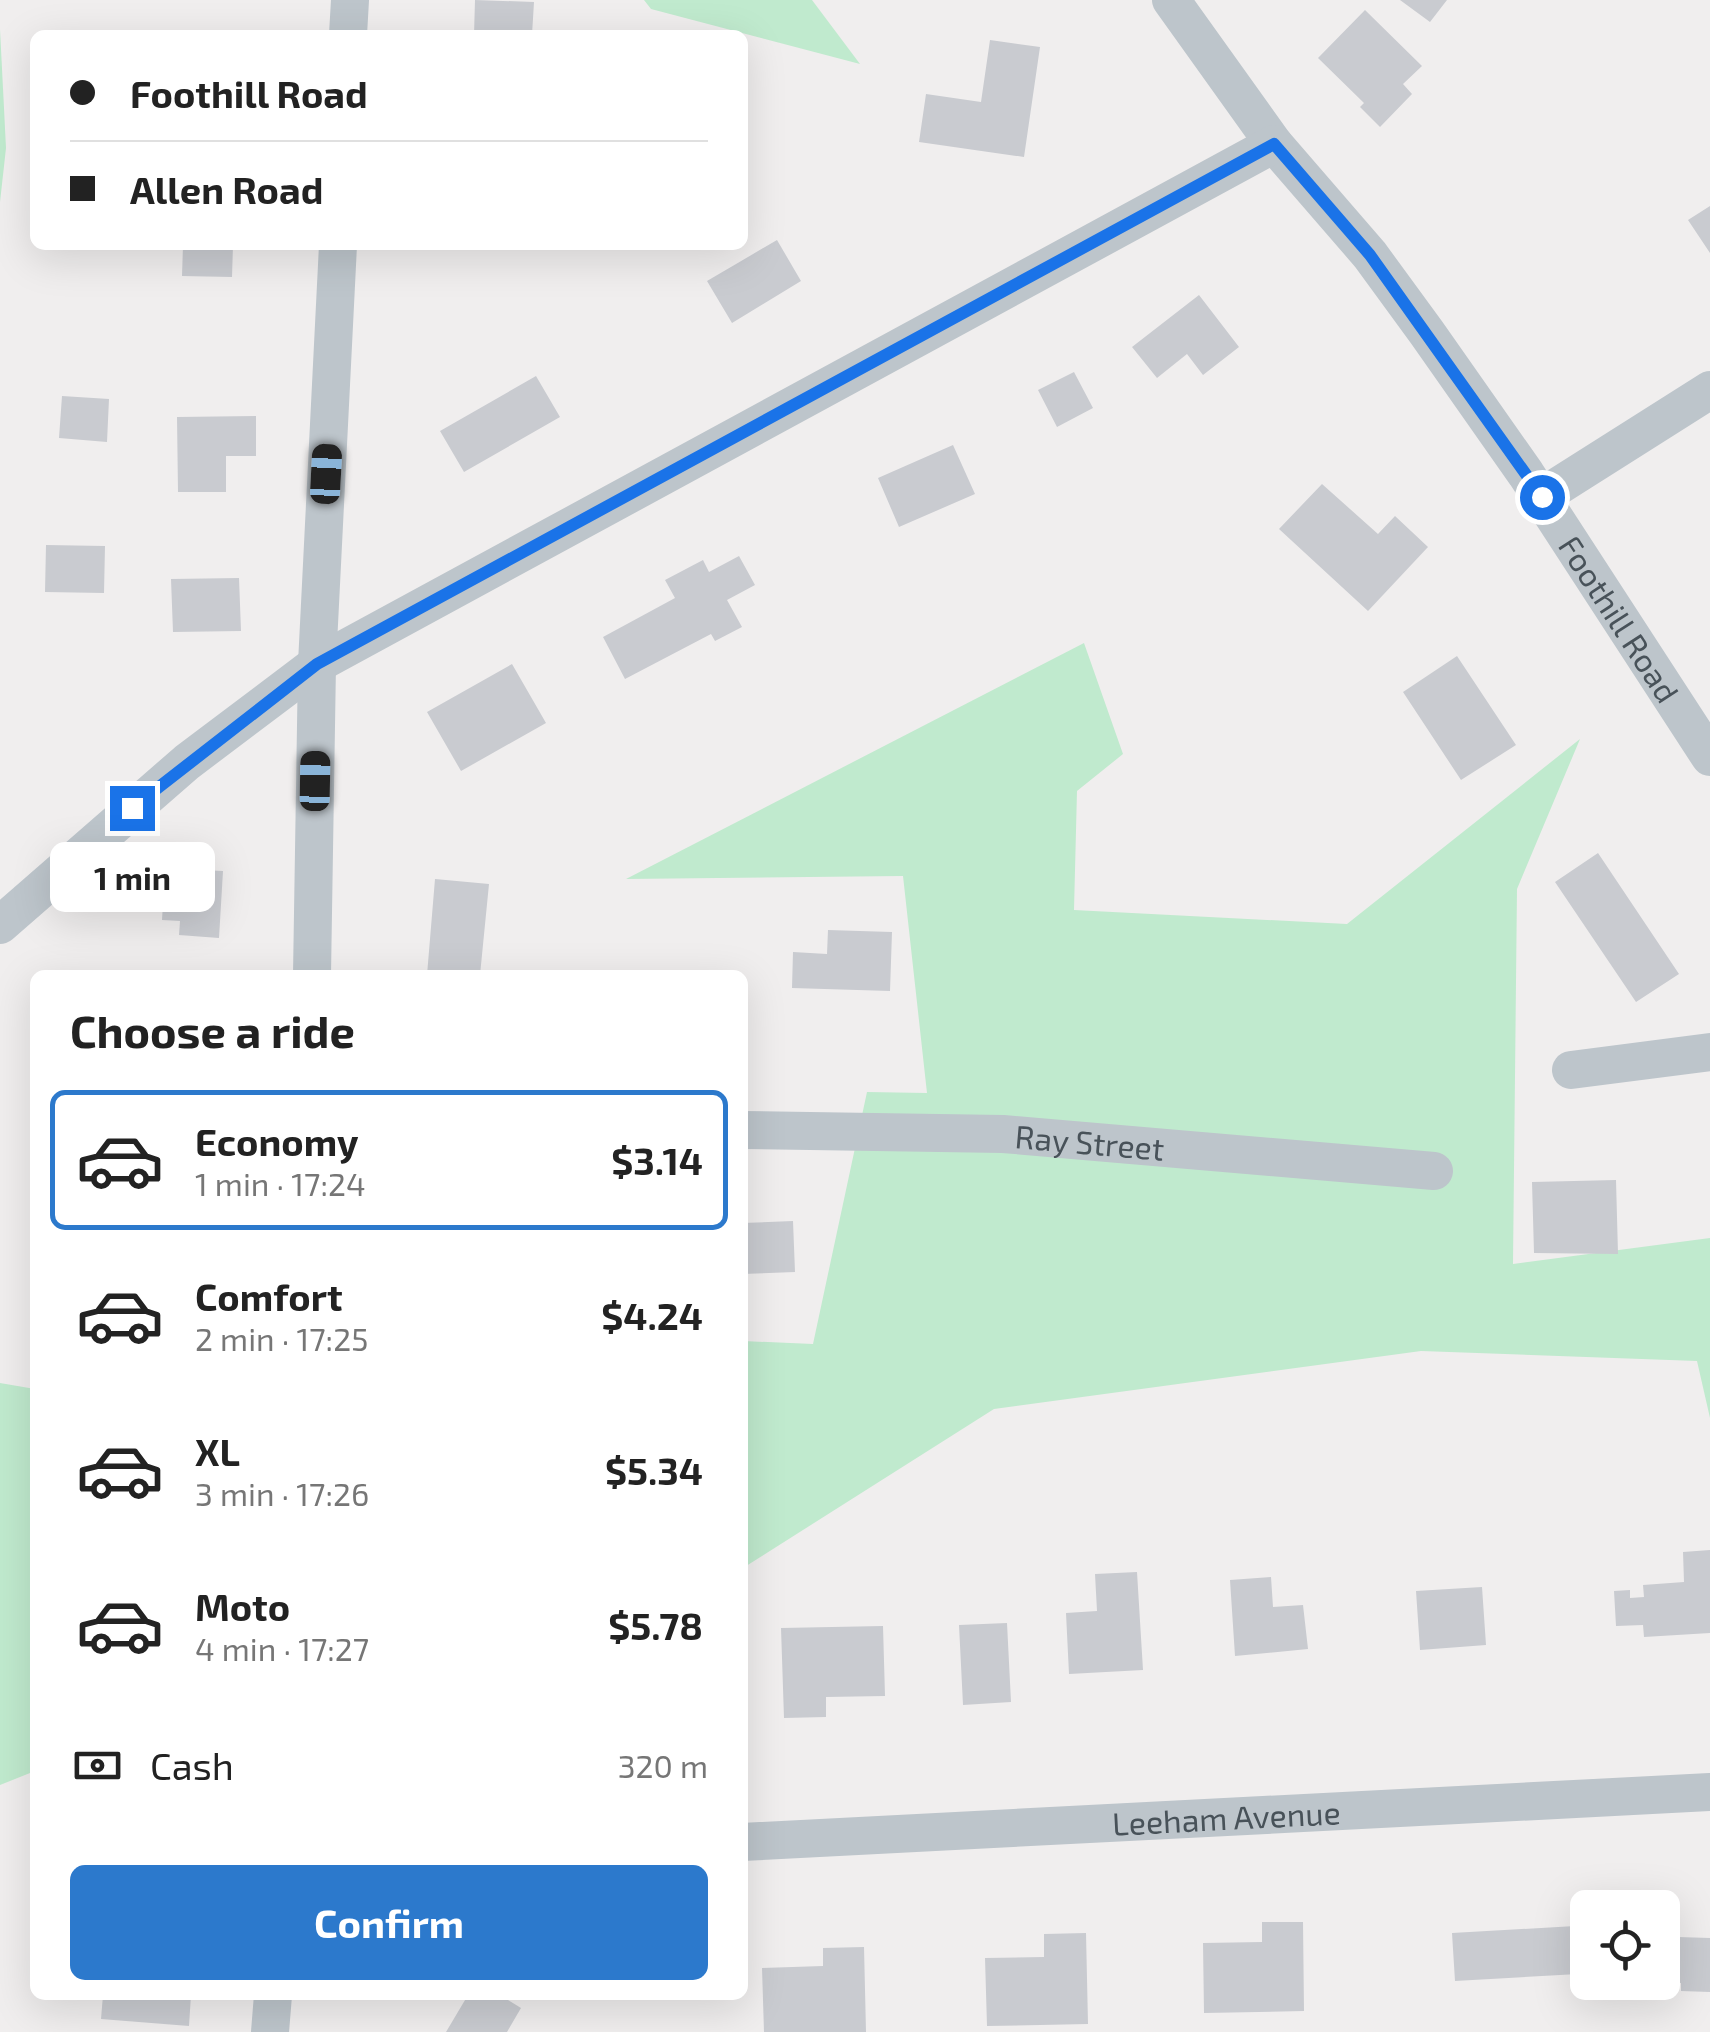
<!DOCTYPE html>
<meta charset="utf-8">
<style>
:root{--surface:#fff;--page:#f6f6f6;--text:#222;--muted:#767676;--line:#e0e0e0;--accent:#2c79cc}
body{margin:0;font-family:"Exo 2",sans-serif;background:var(--page);color:var(--text);height:100vh;display:flex;flex-direction:column;font-size:38px;white-space:nowrap}
*{box-sizing:border-box;margin:0}
p{font-size:32px;color:var(--muted)}
.icon{flex:none;width:55px;height:55px;fill:none;stroke:currentColor;stroke-width:2;stroke-linecap:round;stroke-linejoin:round}
.map{position:relative;flex:1;overflow:hidden}
.sheet{position:absolute;left:30px;top:970px;width:718px;height:1030px;display:flex;flex-direction:column;background:var(--surface);border-radius:15px;box-shadow:0 10px 40px #0002}
.sheet>*{flex:none}
.top-card{position:absolute;left:30px;top:30px;width:718px;height:220px;border-radius:15px;box-shadow:0 10px 40px #0002;display:grid;align-content:center;height:220px;padding:0 40px;background:var(--surface)}
.buttons{position:absolute;left:1570px;top:1890px;display:grid;gap:20px}
.buttons a{display:grid;place-items:center;width:110px;height:110px;border-radius:15px;background:var(--surface);box-shadow:0 10px 40px #0002;font-size:50px}
.end{position:absolute;width:45px;height:45px;margin:-22px;border:12px solid #1a73e8;background:#fff;box-shadow:0 0 0 5px #fff}
.from{border-radius:50%}
.bubble{position:absolute;height:70px;border-radius:15px;background:var(--surface);box-shadow:0 10px 40px #0002;font-size:32px;font-weight:700;line-height:70px;text-align:center}
.car{position:absolute;width:30px;height:60px;margin:-30px -15px;border-radius:12px;box-shadow:0 0 8px 2px #0007;background:linear-gradient(#222 24%,#8ab4d8 0 40%,#222 0 76%,#8ab4d8 0 86%,#222 0)}
.top-card b{display:flex;align-items:center;gap:35px;height:95px;font-size:38px}
.top-card b+b{border-top:2px solid var(--line)}
.top-card i{width:25px;height:25px;background:var(--text)}
ul{padding:0;list-style:none}
li{display:flex;align-items:center;gap:30px;height:140px;margin:0 20px 15px;padding:0 20px;border:5px solid transparent;border-radius:15px}
li div{flex:1}
li b{display:block;font-size:38px}
li em{font-style:normal;font-weight:700}
li.active{border-color:var(--accent)}
li>.icon{width:90px;height:90px;stroke-width:1.5}
h2{padding:0 40px;font-size:45px;line-height:120px}
.pay{display:flex;align-items:center;gap:25px;height:110px;padding:0 40px;font-size:38px}
.pay p{margin-inline-start:auto}
.primary-button{display:flex;gap:20px;margin-top:auto;padding:20px 40px}
.primary-button a{flex:1;height:115px;border-radius:15px;background:var(--accent);color:#fff;font-size:40px;font-weight:700;line-height:115px;text-align:center}
.map>svg:first-child{display:block}
.green{fill:#c0eace}
.building{fill:#c9cbd0}
.lines{fill:none;stroke-linecap:round;stroke-linejoin:round}
.minor{stroke:#bdc5cb;stroke-width:38}
.route{stroke:#1a73e8;stroke-width:12}
.labels{text-anchor:middle;dominant-baseline:central;stroke-width:8;stroke-linejoin:round;paint-order:stroke}
.street-label{font-size:32px;fill:#485259;stroke:#fff}
</style>
<div class="map">
<svg width="1710" height="2032" viewBox="0 0 1710 2032">
<rect width="100%" height="100%" fill="#f0eeee"/>
<path class="green" d="M644,0H812L860,64L651,9Z
M0,29L6,148L0,202Z
M1084,643L1123,754L1077,791L1074,910L1347,924L1580,739L1517,889L1513,1264L1710,1238V1418L1697,1361L1421,1351L994,1409L743,1568V1341L813,1344L867,1092L927,1093L903,876L626,879Z
M0,1383L35,1389V1771L0,1785Z"/>
<path class="building" d="M475,0L534,2L532,35H474Z
M1400,0H1447L1430,22Z
M1365,10L1422,66L1403,84L1412,94L1380,127L1360,107L1364,103L1318,58Z
M990,40L1040,47L1024,157L919,142L926,94L981,102Z
M1710,206V253L1688,220Z
M777,240L801,281L732,323L707,281Z
M183,245H233L232,277L182,276Z
M1199,295L1239,347L1203,375L1187,354L1157,378L1132,347Z
M1074,372L1093,408L1057,427L1038,390Z
M536,376L560,417L464,472L440,431Z
M62,396L109,399L107,442L59,438Z
M256,416V456H226V492H178L177,417Z
M953,445L975,494L899,527L878,478Z
M1322,484L1378,534L1395,516L1428,547L1368,611L1279,529Z
M46,545L105,546L104,593L45,592Z
M739,556L755,585L727,600L742,627L715,641L711,634L625,679L603,637L675,598L665,580L703,560L709,572Z
M239,578L241,631L173,632L171,579Z
M1457,656L1516,745L1461,780L1403,692Z
M512,664L546,723L461,771L427,712Z
M1598,853L1679,974L1636,1002L1555,882Z
M165,868L223,871L219,938L179,935L180,921L162,920Z
M435,879L489,884L480,975H427Z
M828,930L892,932L890,991L792,988L793,952L827,954Z
M1616,1180L1618,1254L1534,1253L1532,1182Z
M793,1221L795,1272L742,1274V1223Z
M1710,1550V1633L1644,1637L1643,1625L1616,1626L1614,1591L1630,1590V1598L1644,1597L1643,1585L1684,1582L1683,1552Z
M1137,1572L1143,1670L1069,1674L1066,1613L1097,1611L1095,1574Z
M1271,1577L1273,1607L1303,1605L1308,1649L1235,1656L1230,1580Z
M1482,1587L1486,1645L1420,1650L1416,1591Z
M1007,1623L1011,1702L963,1705L959,1625Z
M883,1626L885,1696L826,1697V1717L784,1718L781,1628Z
M1262,1922H1303L1304,2011L1204,2013L1203,1943L1262,1942Z
M1575,1926L1578,1974L1455,1981L1452,1933Z
M1086,1933L1088,2024L987,2026L985,1958L1044,1957V1934Z
M1678,1937L1710,1938V1992L1681,1991V1983L1662,1982V1947L1678,1948Z
M864,1947L866,2032H764L762,1968L823,1966V1948Z
M103,1995H191L189,2026L101,2019Z
M468,1995H500L521,2008L507,2032H446Z"/>
<g class="lines">
<g class="minor">
<path id="s1" d="M1171,0L1274,144L1370,255L1427,333L1526,474L1710,757"/>
<path d="M348,35L350,0"/>
<path d="M1541,497L1710,390"/>
<path d="M0,925L187,762L317,664L1274,144"/>
<path d="M312,975L317,664L338,245"/>
<path d="M1571,1070L1710,1052"/>
<path id="s2" d="M742,1130L1003,1134L1434,1171"/>
<path id="s3" d="M742,1842L1710,1792"/>
<path d="M270,2032L273,1995"/>
</g>
</g>
<g class="lines">
<path class="route" d="M132,808L317,664L1274,144L1370,255L1542,497"/>
</g>
<g class="labels">
<g class="street-label">
<text stroke="none"><textPath href="#s1" startOffset="765">Foothill Road</textPath></text>
<text stroke="none"><textPath href="#s2" startOffset="348">Ray Street</textPath></text>
<text stroke="none"><textPath href="#s3" startOffset="485">Leeham Avenue</textPath></text>
</g>
</g>
</svg>
<div class="buttons">
<a><svg class="icon" aria-label="locate" viewBox="0 0 24 24"><circle cx="12" cy="12" r="6"/><path d="M12 2v4M12 18v4M2 12h4M18 12h4"/></svg></a>
</div>
<i class="end from" style="left:1542px;top:497px"></i>
<i class="end" style="left:132px;top:808px"></i>
<div class="bubble" style="left:50px;top:842px;width:165px">1 min</div>
<i class="car" style="left:326px;top:474px;rotate:3deg"></i>
<i class="car" style="left:315px;top:781px;rotate:1deg"></i>
<div class="top-card">
<b><i class="from"></i>Foothill Road</b>
<b><i></i>Allen Road</b>
</div>
<section class="sheet">
<h2>Choose a ride</h2>
<ul>
<li class="active"><svg class="icon" aria-label="car" viewBox="0 0 24 24"><path d="M5 17H2v-5l4-1 3-4h7l3 4 3 1v5h-3M9 17h6M6 11h13"/><circle cx="7" cy="17" r="2"/><circle cx="17" cy="17" r="2"/></svg><div><b>Economy</b><p>1 min · 17:24</p></div><em>$3.14</em></li>
<li><svg class="icon" aria-label="car" viewBox="0 0 24 24"><path d="M5 17H2v-5l4-1 3-4h7l3 4 3 1v5h-3M9 17h6M6 11h13"/><circle cx="7" cy="17" r="2"/><circle cx="17" cy="17" r="2"/></svg><div><b>Comfort</b><p>2 min · 17:25</p></div><em>$4.24</em></li>
<li><svg class="icon" aria-label="car" viewBox="0 0 24 24"><path d="M5 17H2v-5l4-1 3-4h7l3 4 3 1v5h-3M9 17h6M6 11h13"/><circle cx="7" cy="17" r="2"/><circle cx="17" cy="17" r="2"/></svg><div><b>XL</b><p>3 min · 17:26</p></div><em>$5.34</em></li>
<li><svg class="icon" aria-label="car" viewBox="0 0 24 24"><path d="M5 17H2v-5l4-1 3-4h7l3 4 3 1v5h-3M9 17h6M6 11h13"/><circle cx="7" cy="17" r="2"/><circle cx="17" cy="17" r="2"/></svg><div><b>Moto</b><p>4 min · 17:27</p></div><em>$5.78</em></li>
</ul>
<div class="pay"><svg class="icon" aria-label="cash" viewBox="0 0 24 24"><path d="M3 7h18v10H3z"/><circle cx="12" cy="12" r="2"/></svg>Cash<p>320 m</p></div>
<div class="primary-button"><a>Confirm</a></div>
</section>
</div>
